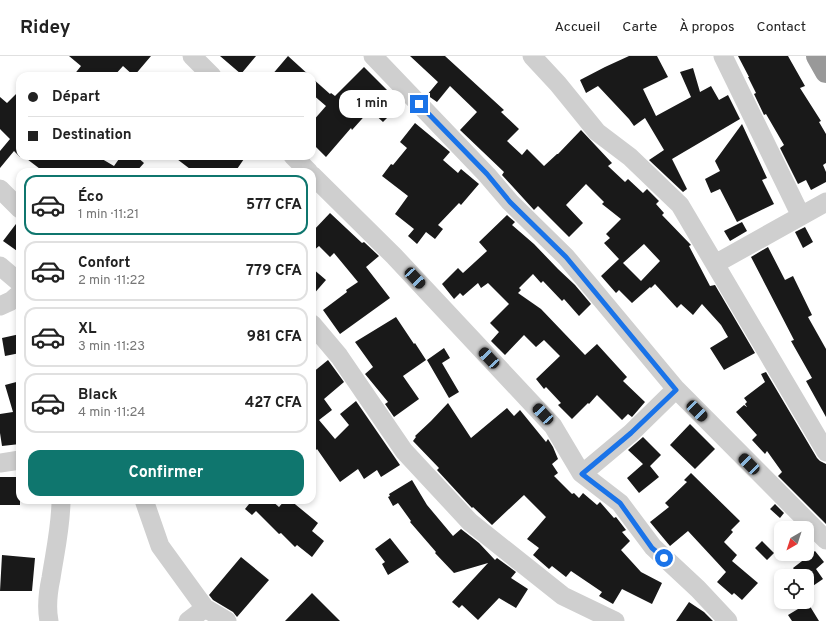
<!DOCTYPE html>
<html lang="fr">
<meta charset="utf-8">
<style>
:root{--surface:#fff;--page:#f6f6f6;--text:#222;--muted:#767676;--line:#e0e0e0;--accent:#0f766e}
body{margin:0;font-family:Overpass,sans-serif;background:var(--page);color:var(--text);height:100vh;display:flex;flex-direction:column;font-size:15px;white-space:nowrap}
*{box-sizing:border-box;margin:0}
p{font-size:13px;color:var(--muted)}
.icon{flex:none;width:22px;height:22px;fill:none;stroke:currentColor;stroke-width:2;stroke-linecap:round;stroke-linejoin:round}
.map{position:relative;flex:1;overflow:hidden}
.panel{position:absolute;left:16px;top:112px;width:300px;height:336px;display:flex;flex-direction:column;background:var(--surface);border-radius:12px;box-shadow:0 2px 6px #0003}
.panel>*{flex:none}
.top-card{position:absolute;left:16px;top:16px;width:300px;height:88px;border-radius:12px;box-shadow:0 2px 6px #0003;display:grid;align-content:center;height:88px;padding:0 12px;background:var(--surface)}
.needle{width:26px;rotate:219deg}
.buttons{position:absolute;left:774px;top:465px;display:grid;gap:8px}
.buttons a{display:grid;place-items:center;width:40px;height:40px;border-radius:8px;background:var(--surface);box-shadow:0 2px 6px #0003;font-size:20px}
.end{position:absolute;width:18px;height:18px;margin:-9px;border:5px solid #1a73e8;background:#fff;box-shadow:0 0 0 2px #fff}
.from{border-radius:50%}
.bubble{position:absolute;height:28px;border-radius:12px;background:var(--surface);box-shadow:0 2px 6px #0003;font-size:13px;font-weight:700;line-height:28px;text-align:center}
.car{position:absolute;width:12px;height:24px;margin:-12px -6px;border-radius:5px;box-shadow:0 0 3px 1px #0007;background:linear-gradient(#222 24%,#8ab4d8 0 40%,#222 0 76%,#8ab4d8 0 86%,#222 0)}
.top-card b{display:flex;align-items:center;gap:14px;height:38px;font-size:15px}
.top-card b+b{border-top:1px solid var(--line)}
.top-card i{width:10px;height:10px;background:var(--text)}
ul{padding:7px 0 0;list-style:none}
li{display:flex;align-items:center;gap:12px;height:60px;margin:0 8px 6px;padding:0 4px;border:2px solid var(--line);border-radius:12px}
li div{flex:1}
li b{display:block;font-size:15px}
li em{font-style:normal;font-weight:700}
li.active{border-color:var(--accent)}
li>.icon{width:36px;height:36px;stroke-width:1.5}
.action{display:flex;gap:8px;margin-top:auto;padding:8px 12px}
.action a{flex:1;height:46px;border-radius:12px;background:var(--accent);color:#fff;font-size:16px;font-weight:700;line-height:46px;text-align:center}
header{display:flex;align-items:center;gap:24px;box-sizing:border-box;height:56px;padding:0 20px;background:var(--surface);border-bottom:1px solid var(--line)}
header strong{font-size:19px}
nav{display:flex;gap:22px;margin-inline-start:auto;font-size:14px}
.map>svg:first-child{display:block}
.building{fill:#191919;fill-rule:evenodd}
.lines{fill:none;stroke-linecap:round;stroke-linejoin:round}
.minor{stroke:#cfcfcf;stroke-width:19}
.highway{stroke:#999;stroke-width:22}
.route{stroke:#1a73e8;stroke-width:5}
</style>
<header>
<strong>Ridey</strong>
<nav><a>Accueil</a><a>Carte</a><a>À propos</a><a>Contact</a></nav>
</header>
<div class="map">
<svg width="826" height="565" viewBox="0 0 826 565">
<rect width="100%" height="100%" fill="#fff"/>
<path class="building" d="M69,0H151L134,20L123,10L114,20H73L81,10Z
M220,0H256L241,18Z
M288,0L310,20H271Z
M410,0H445L504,54L501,56L519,73L507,85L522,99L527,93L544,110L557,98H558L581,74L612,107L608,110L625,126L628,123L643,137L647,133L659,145L656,148L664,157L662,159L691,189L689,190L710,230L715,229L755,297L724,314L710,292L728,281L721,269L702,248L693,259L681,248L677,252L655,228L651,232L650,231L632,247L619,234L616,237L601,220L619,203L604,187L610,182L606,178L621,163L602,148L604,146L586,128L566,149L583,167L569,181L538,150L534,154L502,119L504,116L460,74L477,56L450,30L437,46L427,39L438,26ZM644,188L660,205L641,225L623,207Z
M629,0H657L668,21L643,33L656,60L691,41L680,16L693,12L700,36L711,30L719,44L728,39L740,63L672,103L687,133L683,136L649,104L664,94L645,62L634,70L629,63L598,30L586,37L580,24L605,11Z
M738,0H788L805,30L800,32L821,65L819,66L826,78V107L823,109L826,116V126L811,134L806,124L798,128L780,92L784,89L766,58L764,59L754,38L756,37L748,21H749Z
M364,11L401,48L383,66L370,54L352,74L351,72L326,101L312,87V66L326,50L312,38V22L330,38L331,37L335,40Z
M20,34V101L14,95L0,112V95L10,83L0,73V41L7,47Z
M415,67L450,96L443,104L458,117L461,113L479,128L461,149L459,147L438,169L443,173L435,183L426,176L417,188L408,180L414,173L395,158L408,140L382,120L391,108L393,109L407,92L400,86Z
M742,68L767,122L762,124L774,148L737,166L720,133L711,137L705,123L720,115L715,105Z
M23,100H97L114,110L121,100H136L144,107L136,116H44Z
M173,100H246L235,116H194Z
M330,157L362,187L364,186L379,200L366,211L390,242L340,278L323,254L347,236L346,234L358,226L334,197L330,201L319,190L312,196V176Z
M507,159L515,166L512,169L534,188L558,213L575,229L591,248L579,260L564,243L562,245L543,225L541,227L533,218L519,232L521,234L518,237L541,253L585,299L597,288L627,321L623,325L645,346L632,361L628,358L622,364L597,339L589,348L588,347L572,363L558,349L561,347L546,331L544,333L536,323L560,300L544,284L536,291L524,279L505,299L491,285L499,276L490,267L509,248L488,227L481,232L478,227L463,240L460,237L454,243L442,228L458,212L463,217L487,195L479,186Z
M19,164H20V197L3,185Z
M742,166L747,175L730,185L724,175Z
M805,171L813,186L803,192L795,176Z
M768,191L785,224L793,220L812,259L808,261L826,293V361L806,325L812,322L791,285L794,284L751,201Z
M312,212L326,224L312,240Z
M396,261L414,288L415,287L426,304L403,320L419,343L394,361L385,348L388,346L365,318L373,311L355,286Z
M20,278V297L5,300L2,282Z
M444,292L450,302L442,307L459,336L449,342L427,304Z
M328,304L344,326L324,343L332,354L319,364L335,383L349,369L340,358L356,345L400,409L381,421L377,414L364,423L358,413L340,426L317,393L312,399V317Z
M766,316L817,402L820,405L826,408V468L778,420L782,416L767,395L765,398L752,384L757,379L736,356L744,349L747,351L745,348L747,346L744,342L765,326L761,318Z
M20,325V388L2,390L0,377V358L13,356L5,329Z
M448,347L471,382L507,352L514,360L520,354L546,386L548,383L553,391L558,403L552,408L558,417L554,420L572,438L574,437L579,442L583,437L597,449L600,446L614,462L616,461L626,474L622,476L630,485L621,494L641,516L662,527L652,548L622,533L613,548L599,540L602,536L571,515L566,521L552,510L549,513L533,499L539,492L527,483L546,461L524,439L492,469L473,451L472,452L437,414L439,412L413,385L416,381L415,380L431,365Z
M690,368L715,393L695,413L670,389Z
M643,381L661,399L650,410L659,421L639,437L627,422L643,408L628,394Z
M691,417L740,465L731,474L733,476L724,486L737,499L732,505L758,527L742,544L734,537L732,539L717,526L726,516L688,475L670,490L650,466L669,451L665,447L687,426L684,424Z
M0,421H20V449H0Z
M412,424L427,449L453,480L461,473L479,487L495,504L497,502L516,516L511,522L528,533L516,552L499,542L478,564L462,549L459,552L452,546L488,507L454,517L435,497L436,496L410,466L411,465L398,447L393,450L388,441L390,440L389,438Z
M244,444H271L279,451L285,444H290L318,467L312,475L324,485L312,501L297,489L295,491L281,477L279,478L256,455L252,459L245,453L249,448Z
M775,448L784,457L780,462L770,453Z
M390,482L409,506L388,519L382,508L385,506L375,493Z
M762,485L774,497L767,504L755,492Z
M815,495L824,506L816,513L823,523L807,534V520H799L793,512Z
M2,499L35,502L32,535H0Z
M241,501L269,524L237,561L233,556L213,544L209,539Z
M312,537L340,565H285Z
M689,546L704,556L713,565H676Z
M808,547L819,565H792L788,559Z"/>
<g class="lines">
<path class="minor" d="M192,0L212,20
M373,0L487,119L510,146L566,201L676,333L826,484
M532,0L558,28L597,76L630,101L680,149L826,396
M723,0L801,160
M293,100L309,116
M312,119L394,200L553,370L581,417L620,447L653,491L698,533L728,565
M0,133L20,153
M715,208L826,146
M0,210L20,227
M0,250L11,245L20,237
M312,268L339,300L404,395L470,466L563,540L615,565
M0,407L20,404
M582,418L631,377L676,333
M144,444L160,490L205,552L227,565
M49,565C46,550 48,536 51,522C55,496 61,470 61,444
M188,565L205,552"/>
<path class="highway" d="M817,0L826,16"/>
</g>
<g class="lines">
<path class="route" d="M419,48L487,118L510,146L566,201L676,334L631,377L582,418L620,447L652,492L664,502"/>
</g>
</svg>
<div class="buttons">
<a><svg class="needle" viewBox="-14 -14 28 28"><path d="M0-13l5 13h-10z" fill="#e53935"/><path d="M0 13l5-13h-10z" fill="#767676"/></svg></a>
<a><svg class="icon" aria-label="locate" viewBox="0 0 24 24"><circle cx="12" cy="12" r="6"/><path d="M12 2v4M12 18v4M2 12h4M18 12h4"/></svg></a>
</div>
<i class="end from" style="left:664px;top:502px"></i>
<i class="end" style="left:419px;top:48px"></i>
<div class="bubble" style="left:339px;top:34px;width:66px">1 min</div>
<i class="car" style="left:415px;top:222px;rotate:137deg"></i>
<i class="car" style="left:489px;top:302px;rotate:317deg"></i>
<i class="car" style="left:697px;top:355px;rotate:135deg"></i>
<i class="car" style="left:543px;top:358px;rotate:317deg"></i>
<i class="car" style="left:749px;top:408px;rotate:315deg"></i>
<div class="top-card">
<b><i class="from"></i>Départ</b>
<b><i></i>Destination</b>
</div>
<section class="panel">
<ul>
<li class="active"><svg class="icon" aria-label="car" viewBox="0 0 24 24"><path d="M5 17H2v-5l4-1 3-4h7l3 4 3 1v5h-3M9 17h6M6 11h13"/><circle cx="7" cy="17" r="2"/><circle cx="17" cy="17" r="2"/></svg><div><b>Éco</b><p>1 min · 11:21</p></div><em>577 CFA</em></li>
<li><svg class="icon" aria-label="car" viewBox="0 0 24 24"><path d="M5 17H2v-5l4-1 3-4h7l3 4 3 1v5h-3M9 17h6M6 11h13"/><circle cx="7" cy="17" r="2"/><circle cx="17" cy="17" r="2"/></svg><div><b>Confort</b><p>2 min · 11:22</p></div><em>779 CFA</em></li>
<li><svg class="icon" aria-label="car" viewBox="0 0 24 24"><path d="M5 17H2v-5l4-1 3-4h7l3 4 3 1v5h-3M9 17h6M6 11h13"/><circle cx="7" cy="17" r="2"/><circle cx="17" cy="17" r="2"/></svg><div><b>XL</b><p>3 min · 11:23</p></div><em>981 CFA</em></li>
<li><svg class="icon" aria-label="car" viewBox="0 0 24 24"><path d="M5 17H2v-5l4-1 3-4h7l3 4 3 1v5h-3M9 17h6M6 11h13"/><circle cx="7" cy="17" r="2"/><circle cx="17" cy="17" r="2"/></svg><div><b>Black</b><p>4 min · 11:24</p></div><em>427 CFA</em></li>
</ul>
<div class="action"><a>Confirmer</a></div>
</section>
</div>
